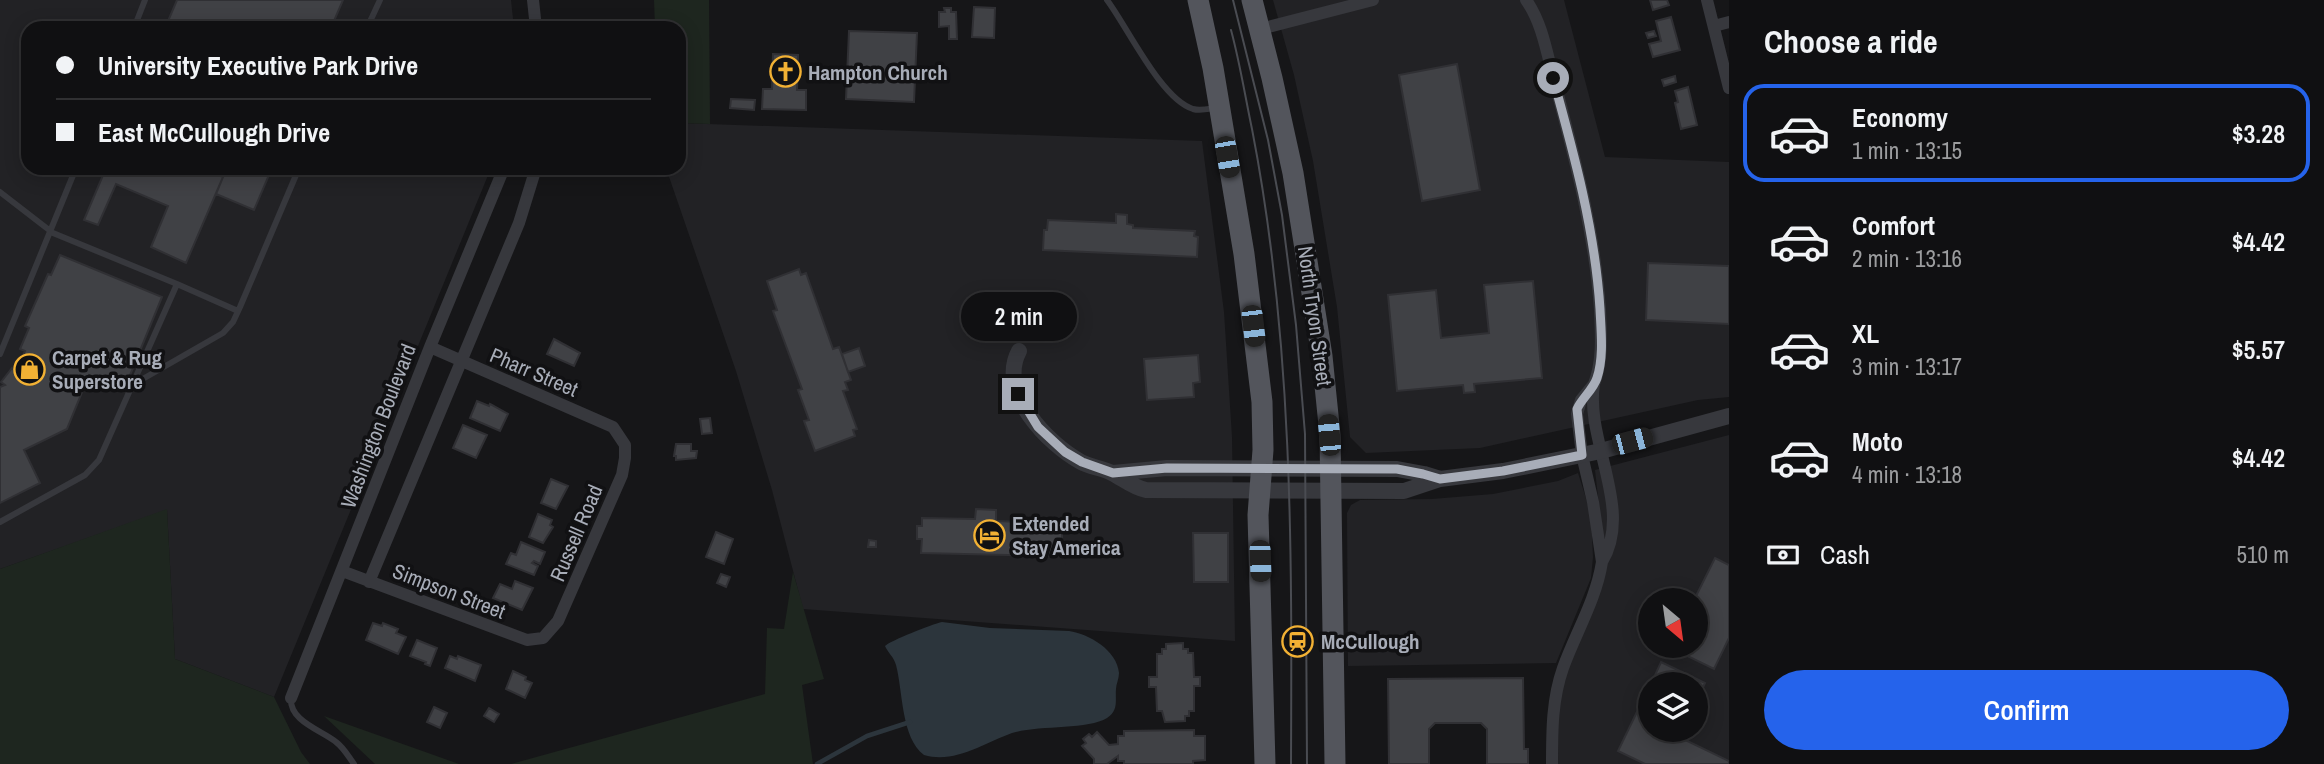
<!DOCTYPE html>
<meta charset="utf-8">
<style>
:root{--surface:#101012;--page:#1e1e20;--text:#f1f3f6;--muted:#9c9d9f;--line:#303032;--accent:#2563eb}
body{margin:0;font-family:"Archivo Narrow",sans-serif;background:var(--page);color:var(--text);height:100vh;display:flex;flex-direction:column;font-size:26px;white-space:nowrap}
*{box-sizing:border-box;margin:0}
p{font-size:23px;color:var(--muted)}
.icon{flex:none;width:38px;height:38px;fill:none;stroke:currentColor;stroke-width:2;stroke-linecap:round;stroke-linejoin:round}
.map{position:relative;flex:1;overflow:hidden}
.side{display:flex;flex-direction:column;background:var(--surface);width:595px}
.side>*{flex:none}
.top-card{position:absolute;left:21px;top:21px;width:665px;height:154px;border-radius:21px;box-shadow:0 4px 18px #0003,0 0 0 2px var(--line);display:grid;align-content:center;height:154px;padding:0 35px;background:var(--surface)}
.needle{width:46px;rotate:151deg}
.fabs{position:absolute;left:1638px;top:588px;display:grid;gap:14px}
.fabs a{display:grid;place-items:center;width:70px;height:70px;border-radius:50%;background:var(--surface);box-shadow:0 4px 18px #0003,0 0 0 2px var(--line);font-size:35px}
.end{position:absolute;width:32px;height:32px;margin:-16px;border:9px solid #a8adb8;background:#111;box-shadow:0 0 0 4px #111}
.from{border-radius:50%}
.bubble{position:absolute;height:49px;border-radius:24px;background:var(--surface);box-shadow:0 4px 18px #0003,0 0 0 2px var(--line);font-size:23px;font-weight:600;line-height:49px;text-align:center}
.car{position:absolute;width:21px;height:42px;margin:-21px -10px;border-radius:9px;box-shadow:0 0 5px 2px #0007;background:linear-gradient(#222 24%,#8ab4d8 0 40%,#222 0 76%,#8ab4d8 0 86%,#222 0)}
.top-card b{display:flex;align-items:center;gap:24px;height:66px;font-size:26px}
.top-card b+b{border-top:2px solid var(--line)}
.top-card i{width:18px;height:18px;background:var(--text)}
ul{padding:0;list-style:none}
li{display:flex;align-items:center;gap:21px;height:98px;margin:0 14px 10px;padding:0 21px;border:4px solid transparent;border-radius:21px}
li div{flex:1}
li b{display:block;font-size:26px}
li em{font-style:normal;font-weight:600}
li.active{border-color:var(--accent)}
li>.icon{width:63px;height:63px;stroke-width:1.5}
h2{padding:0 35px;font-size:32px;line-height:84px}
.pay{display:flex;align-items:center;gap:18px;height:77px;padding:0 35px;font-size:26px}
.pay p{margin-inline-start:auto}
.action{display:flex;gap:14px;margin-top:auto;padding:14px 35px}
.action a{flex:1;height:80px;border-radius:42px;background:var(--accent);color:#fff;font-size:28px;font-weight:600;line-height:80px;text-align:center}
main{display:flex;flex:1;min-height:0}
.map>svg:first-child{display:block}
.built{fill:#222225;fill-rule:evenodd}
.green{fill:#1e261f}
.water{fill:#2c353c}
.lines{fill:none;stroke-linecap:round;stroke-linejoin:round}
.stream{stroke:#2c353c;stroke-width:4.5}
.building{fill:#404145;stroke:#303034;stroke-width:2}
.service{stroke:#37383d;stroke-width:6}
.minor{stroke:#37383d;stroke-width:12}
.tertiary{stroke:#37383d;stroke-width:16}
.primary{stroke:#53555c;stroke-width:21}
.tram{stroke:#4a4c52;stroke-width:2}
.route{stroke:#a8adb8;stroke-width:9}
.labels{text-anchor:middle;dominant-baseline:central;stroke-width:7;stroke-linejoin:round;paint-order:stroke}
.poi-label{font-size:21px;font-weight:bold;fill:#a8adb8;stroke:#111113;text-anchor:start}
.street-label{font-size:21px;fill:#a8adb8;stroke:#111113}
</style>
<main>
<div class="map">
<svg width="1729" height="764" viewBox="0 0 1729 764">
<rect width="100%" height="100%" fill="#161618"/>
<path class="built" d="M0,0H511L514,28H28V168H491L274,697L175,659L167,510L0,569Z
M1273,0H1564L1605,157L1729,162V397L1698,400L1480,448L1366,453L1350,437L1337,307L1313,161L1294,75Z
M679,123L1202,141L1224,312L1232,437L1235,641L803,609L772,490L736,371L666,168H679Z
M1729,435V764H1551L1554,697L1592,594L1602,532L1595,470ZM1650,600H1696V646H1650ZM1650,684H1696V730H1650Z
M1578,473L1591,514L1593,557L1591,578L1556,663L1348,666L1347,513L1351,505L1360,500L1432,499L1493,494L1558,481Z"/>
<path class="green" d="M654,0H709L710,124L679,123V28H655Z
M167,509L175,659L274,697L301,752L310,764H0V569Z
M793,572L824,679L802,685L813,764H511L765,694L767,628L784,629Z
M324,716L459,764H375Z"/>
<path class="water" d="M942,622L990,628L1069,631C1089,634 1117,650 1119,673C1119,679 1116,684 1116,689C1115,700 1119,710 1107,718C1088,730 1037,725 1012,733C984,743 955,764 924,755C901,738 903,691 896,665C894,657 888,653 885,646C890,641 932,624 942,622Z"/>
<g class="lines">
<path class="stream" d="M817,764L867,736L910,722"/>
</g>
<path class="building" d="M177,0H343L331,28H165Z
M1650,0H1667L1669,5L1653,10Z
M974,7L995,8L994,38L972,37Z
M944,8H951V12H956L957,39H949V26L939,27V12H945Z
M1671,17L1680,50L1653,57L1649,44L1661,41L1656,21Z
M849,31L917,33L914,102L846,99Z
M1654,31L1656,36L1648,38L1646,33Z
M773,54L798,55L797,90H806V110L762,109L763,89H772Z
M1457,64L1480,190L1422,201L1399,75Z
M1675,76L1676,82L1664,86L1662,80Z
M1688,87L1697,125L1681,129L1675,103L1678,102L1675,91Z
M731,99L755,100L754,110L730,108Z
M106,168H201L223,177L186,263L151,247L168,206L116,184L98,225L84,220Z
M201,168H272L254,210L216,194L223,177Z
M1116,214L1127,215V224L1133,225V228L1195,231L1194,236L1198,237L1197,257L1043,250L1044,230H1047L1048,220L1116,223Z
M60,255L162,297L124,390L89,375L67,429L24,450L40,483L0,503V387L5,385L1,382L12,368L16,372L25,351L20,349L29,328L25,326L48,274L51,275Z
M1648,263L1729,266V324L1646,320Z
M799,269L801,275L806,273L833,349L839,347L851,380L845,382L848,390L843,391L857,429L853,430L855,436L815,451L804,421L809,420L798,390L802,389L773,311L777,310L767,281Z
M1533,281L1542,378L1474,384L1475,392L1464,393L1463,385L1397,391L1388,295L1436,290L1441,338L1489,333L1484,285Z
M554,339L580,353L574,366L547,354Z
M859,348L865,366L848,372L842,354Z
M1198,355L1200,382L1193,383L1194,397L1147,400L1144,359Z
M477,401L489,406L490,404L508,414L500,431L470,418Z
M710,418L712,433L702,434L700,419Z
M463,425L487,435L476,458L453,448Z
M676,444H691V451H697L696,458L676,460V456H674Z
M551,479L568,486L556,509L541,503Z
M976,509L996,510V521L1057,523V531L1062,532V543L1056,542V556L921,553L922,539H917V526H922V518L975,519Z
M538,514L552,520L550,525L553,527L543,543L529,537Z
M716,532L733,539L724,564L706,557Z
M1193,533H1228V582H1194Z
M869,540L876,541V547H868Z
M521,542L545,552L540,564L534,561L532,563L538,566L534,575L506,564L511,553L516,555Z
M1715,558L1729,565V638L1714,669L1671,648L1672,646H1696L1694,600Z
M721,574L730,577L726,587L717,583Z
M515,581L533,588L522,610L493,598L500,584L512,589Z
M373,623L382,626L383,623L398,629L396,633L406,637L398,654L366,640Z
M417,640L437,648L430,666L425,664L426,662L410,656Z
M1183,643V649H1188V653H1193L1194,677H1200V686H1194V711H1189V716H1185V721L1165,722L1162,711H1157L1156,687H1149V677H1157V654H1162V649H1166V644Z
M450,656L457,659L458,656L481,665L475,681L445,668Z
M1661,662L1705,683L1696,702V684H1651Z
M513,671L526,677L525,680L532,683L525,698L506,689Z
M1523,678L1524,749H1528V764H1487V729L1481,723H1435L1429,729V764H1389L1388,679Z
M1650,685V730H1682L1679,737L1729,761V764H1645L1618,751Z
M434,707L447,713L440,728L427,722Z
M489,708L499,714L494,722L484,716Z
M1194,730V736H1205V760L1193,761V764H1124V761H1118V756L1107,764H1094V759L1082,746L1086,743L1083,739L1089,734L1092,737L1097,732L1109,745L1118,744V736H1124V731Z"/>
<g class="lines">
<path class="service" d="M1107,0C1128,28 1161,99 1193,109C1200,111 1208,109 1215,108
M134,28L145,0
M367,28L380,0
M0,192L53,233L177,284L99,460L85,475L0,522
M177,284L238,311
M0,354L76,168
M134,384L223,333L233,322L240,307L299,168
M291,698C289,721 321,730 336,742C344,748 348,756 354,764"/>
<path class="minor" d="M533,0L536,28
M1526,0C1544,25 1548,61 1557,91C1576,163 1595,235 1600,310C1601,334 1603,361 1594,384
M1707,0L1729,88
M1714,26L1729,22
M1260,29L1373,0
M1594,384C1585,441 1634,509 1602,562L1593,502L1582,455L1577,414L1581,400Z
M342,571L527,640L543,638L558,621L622,475L625,458V445L613,427L430,347
M369,582L519,223L536,168
M291,698L430,347L504,168
M1552,764C1552,731 1552,699 1563,668C1576,632 1596,600 1602,562"/>
<path class="tertiary" d="M1019,351C997,392 1048,444 1081,462C1090,467 1102,468 1112,473C1124,479 1132,487 1146,490L1404,491L1440,479L1503,471L1601,451L1729,416
M1113,473L1167,468L1397,469L1424,474L1440,479"/>
<path class="primary" d="M1198,0L1213,68L1244,254L1262,402L1263,450L1258,515L1265,764
M1252,0L1272,78L1293,173L1322,356L1330,435L1335,764"/>
<path class="tram" d="M1233,0L1268,140L1282,215L1296,325L1305,434L1307,764
M1231,30C1240,63 1245,96 1252,129C1293,340 1292,550 1291,764"/>
</g>
<g class="lines">
<path class="route" d="M1018,394L1038,427L1065,452L1082,462L1113,473L1167,468L1397,469L1423,474L1440,479L1503,471L1582,455L1577,409C1582,398 1593,390 1597,378C1604,357 1601,331 1600,309C1595,230 1574,154 1553,78"/>
</g>
<defs>
<symbol id="church-ring" viewBox="-11 -11 22 22"><circle r="9.5" fill="#111113" stroke="#f2b134" stroke-width="1.5"/><path d="M-1.2-6h2.4v3.5h3.3v2.4h-3.3V6h-2.4V-.1h-3.3v-2.4h3.3Z" fill="#f2b134"/></symbol>
<symbol id="shop-ring" viewBox="-11 -11 22 22"><circle r="9.5" fill="#111113" stroke="#f2b134" stroke-width="1.5"/><path d="M-5-2.5h2.3a2.7 3.5 0 0 1 5.4 0H5L5.5 6h-11ZM-1.5-2.5h3a1.5 2.3 0 0 0-3 0Z" fill="#f2b134"/></symbol>
<symbol id="hotel-ring" viewBox="-11 -11 22 22"><circle r="9.5" fill="#111113" stroke="#f2b134" stroke-width="1.5"/><path d="M-6-4.5h1.5V1H6V5H4.5V3h-9V5H-6ZM-4 0a1.8 1.8 0 1 1 3.6 0ZM.5 0V-2.5h3Q6-2.5 6 0Z" fill="#f2b134"/></symbol>
<symbol id="station-ring" viewBox="-11 -11 22 22"><circle r="9.5" fill="#111113" stroke="#f2b134" stroke-width="1.5"/><path d="M-3-6H3Q5-6 5-4V2Q5 4 3 4L4.5 6H3L1.5 4h-3L-3 6H-4.5L-3 4Q-5 4-5 2V-4Q-5-6-3-6ZM-3.5-4v3h7v-3ZM-3.5 1v1.5H-2V1ZM2 1v1.5H3.5V1Z" fill="#f2b134"/></symbol>
</defs>
<g fill-rule="evenodd">
<use href="#church-ring" x="768" y="54" width="35" height="35"/>
<use href="#shop-ring" x="12" y="352" width="35" height="35"/>
<use href="#hotel-ring" x="972" y="518" width="35" height="35"/>
<use href="#station-ring" x="1280" y="624" width="35" height="35"/>
</g>
<g class="labels">
<g class="poi-label">
<text x="808" y="72">Hampton Church</text>
<text x="52" y="357">Carpet &amp; Rug<tspan x="52" dy="24">Superstore</tspan></text>
<text x="1012" y="523">Extended<tspan x="1012" dy="24">Stay America</tspan></text>
<text x="1321" y="641">McCullough</text>
</g>
<g class="street-label">
<text transform="translate(1315 316) rotate(82)">North Tryon Street</text>
<text transform="translate(534 372) rotate(23)">Pharr Street</text>
<text transform="translate(378 426) rotate(-69)">Washington Boulevard</text>
<text transform="translate(576 533) rotate(-67)">Russell Road</text>
<text transform="translate(449 591) rotate(21)">Simpson Street</text>
</g>
</g>
</svg>
<div class="fabs">
<a><svg class="needle" viewBox="-14 -14 28 28"><path d="M0-13l5 13h-10z" fill="#e53935"/><path d="M0 13l5-13h-10z" fill="#9c9d9f"/></svg></a>
<a><svg class="icon" aria-label="layers" viewBox="0 0 24 24"><path d="M12 4l9 5-9 5-9-5zM3 14l9 5 9-5"/></svg></a>
</div>
<i class="end from" style="left:1553px;top:78px"></i>
<i class="end" style="left:1018px;top:394px"></i>
<div class="bubble" style="left:961px;top:292px;width:116px">2 min</div>
<i class="car" style="left:1227px;top:157px;rotate:170deg"></i>
<i class="car" style="left:1253px;top:326px;rotate:173deg"></i>
<i class="car" style="left:1329px;top:435px;rotate:355deg"></i>
<i class="car" style="left:1632px;top:441px;rotate:75deg"></i>
<i class="car" style="left:1260px;top:561px;rotate:178deg"></i>
<div class="top-card">
<b><i class="from"></i>University Executive Park Drive</b>
<b><i></i>East McCullough Drive</b>
</div>
</div>
<section class="side">
<h2>Choose a ride</h2>
<ul>
<li class="active"><svg class="icon" aria-label="car" viewBox="0 0 24 24"><path d="M5 17H2v-5l4-1 3-4h7l3 4 3 1v5h-3M9 17h6M6 11h13"/><circle cx="7" cy="17" r="2"/><circle cx="17" cy="17" r="2"/></svg><div><b>Economy</b><p>1 min · 13:15</p></div><em>$3.28</em></li>
<li><svg class="icon" aria-label="car" viewBox="0 0 24 24"><path d="M5 17H2v-5l4-1 3-4h7l3 4 3 1v5h-3M9 17h6M6 11h13"/><circle cx="7" cy="17" r="2"/><circle cx="17" cy="17" r="2"/></svg><div><b>Comfort</b><p>2 min · 13:16</p></div><em>$4.42</em></li>
<li><svg class="icon" aria-label="car" viewBox="0 0 24 24"><path d="M5 17H2v-5l4-1 3-4h7l3 4 3 1v5h-3M9 17h6M6 11h13"/><circle cx="7" cy="17" r="2"/><circle cx="17" cy="17" r="2"/></svg><div><b>XL</b><p>3 min · 13:17</p></div><em>$5.57</em></li>
<li><svg class="icon" aria-label="car" viewBox="0 0 24 24"><path d="M5 17H2v-5l4-1 3-4h7l3 4 3 1v5h-3M9 17h6M6 11h13"/><circle cx="7" cy="17" r="2"/><circle cx="17" cy="17" r="2"/></svg><div><b>Moto</b><p>4 min · 13:18</p></div><em>$4.42</em></li>
</ul>
<div class="pay"><svg class="icon" aria-label="cash" viewBox="0 0 24 24"><path d="M3 7h18v10H3z"/><circle cx="12" cy="12" r="2"/></svg>Cash<p>510 m</p></div>
<div class="action"><a>Confirm</a></div>
</section>
</main>
